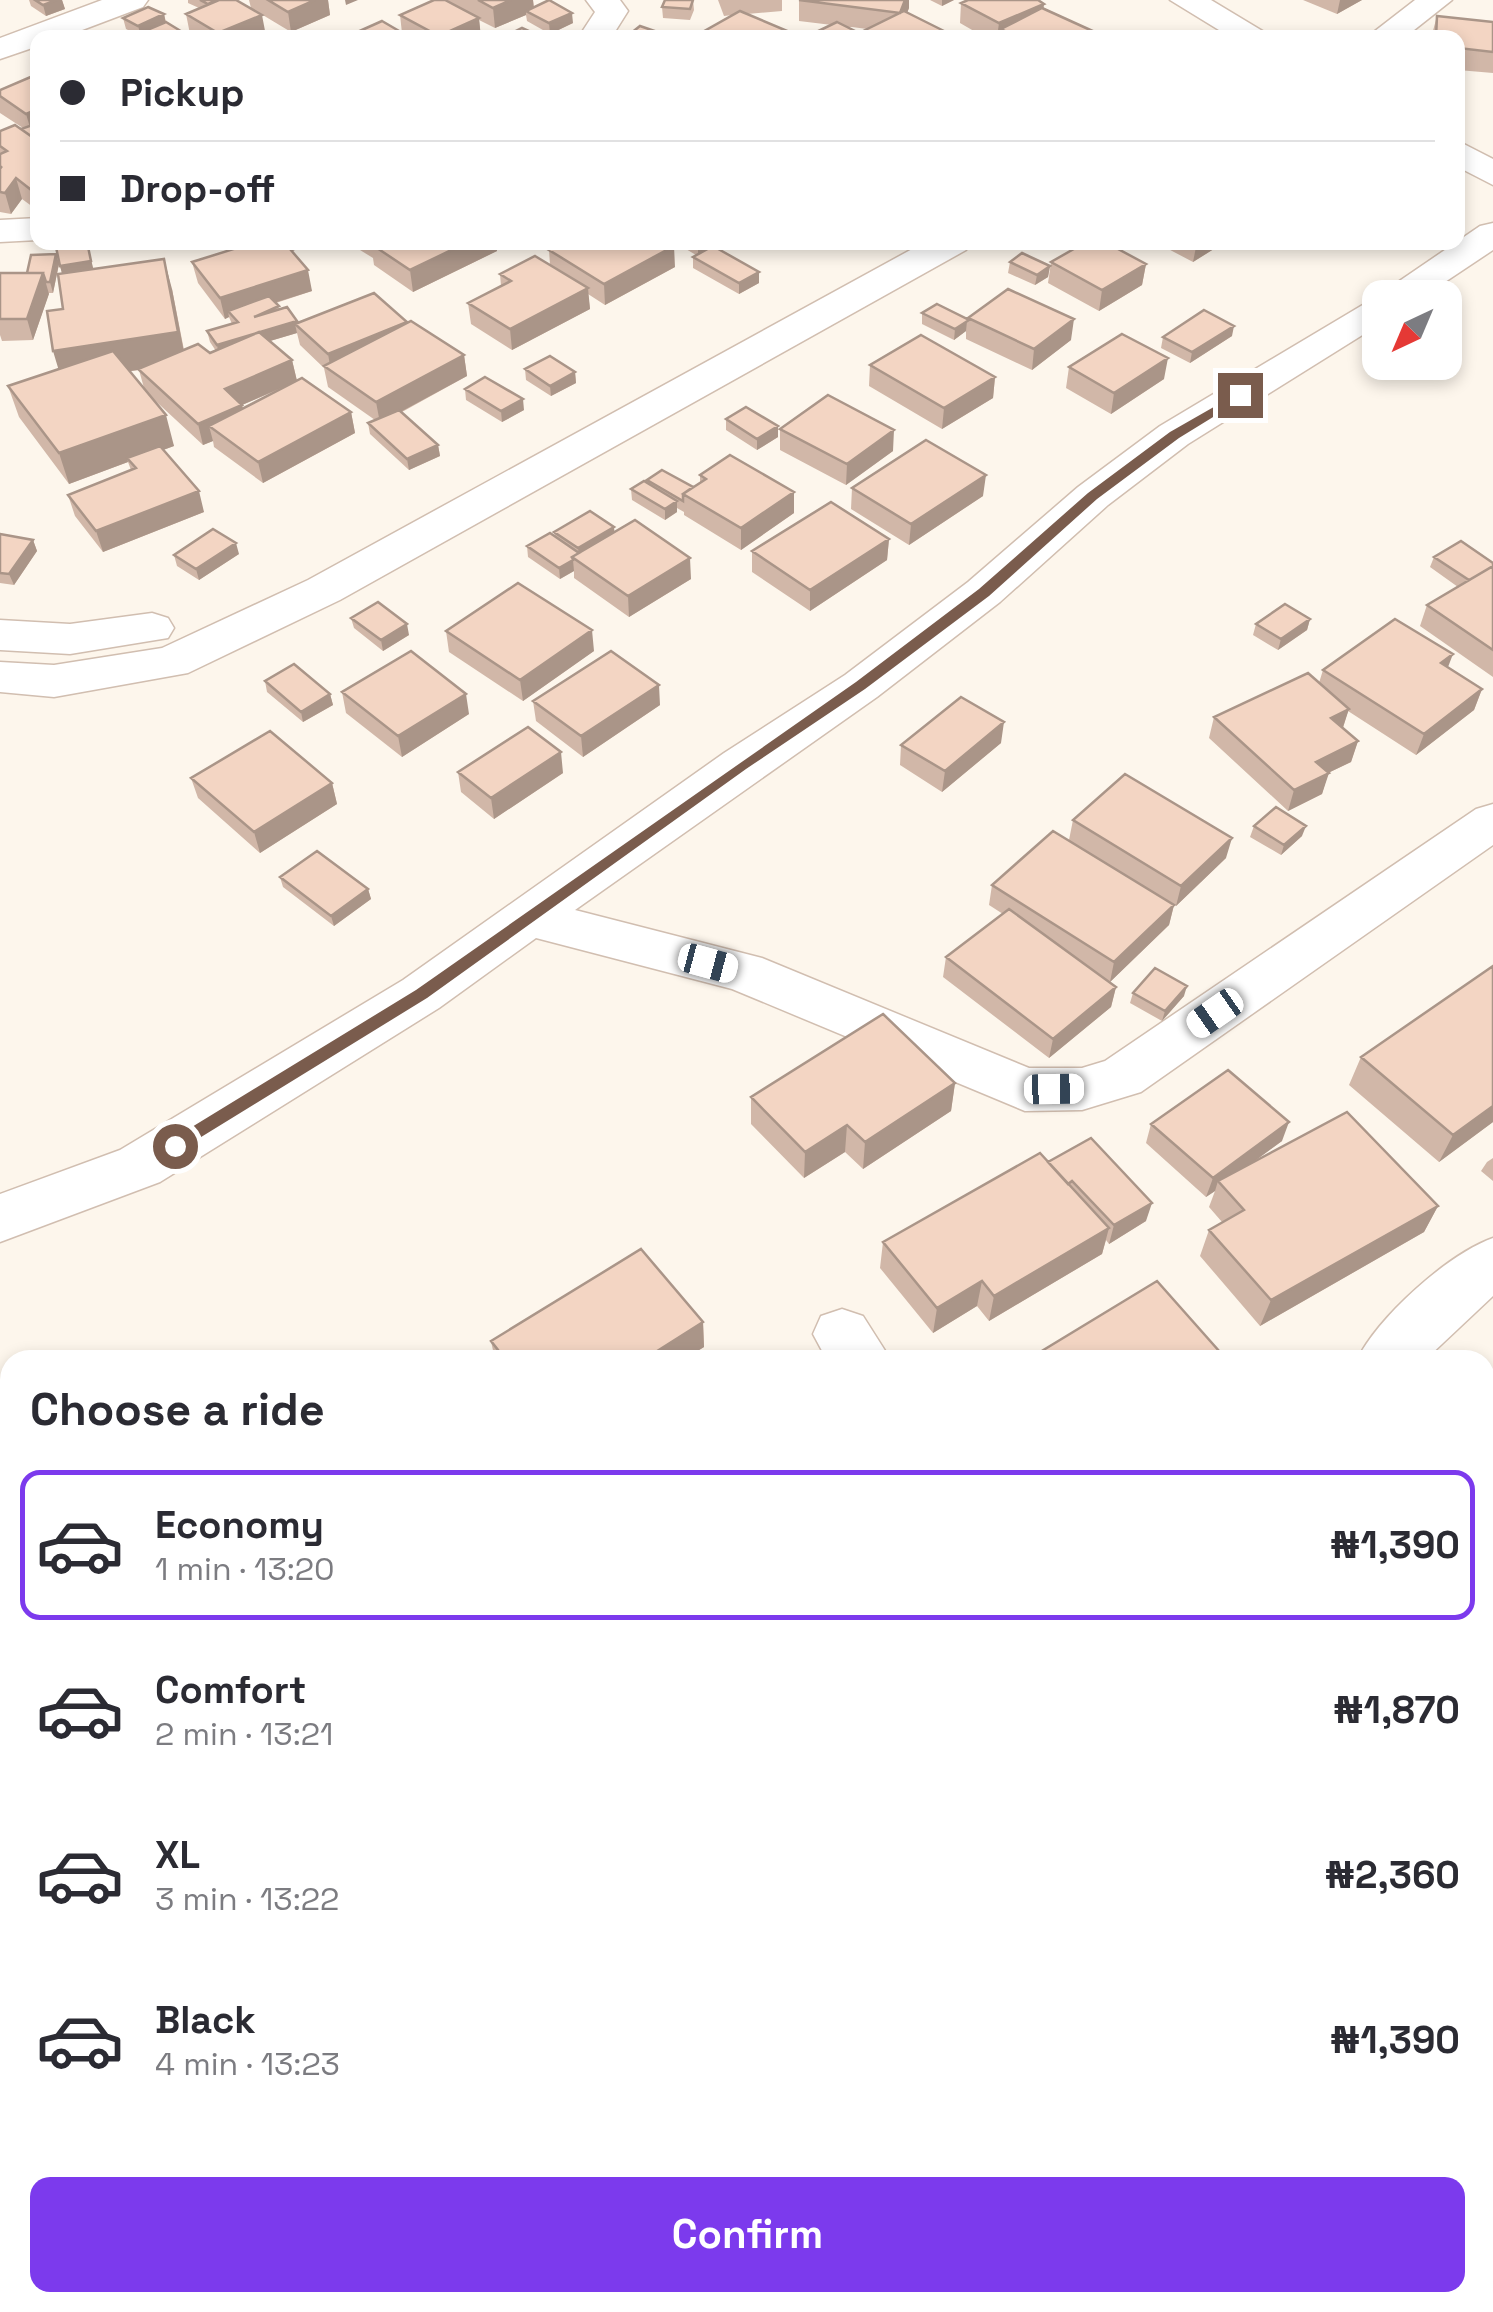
<!DOCTYPE html>
<meta charset="utf-8">
<style>
:root{--surface:#fff;--page:#f2f2f3;--text:#2b2b33;--muted:#7c7c81;--line:#e1e1e2;--accent:#7c3aed}
body{margin:0;font-family:"Space Grotesk",sans-serif;background:var(--page);color:var(--text);height:100vh;display:flex;flex-direction:column;font-size:38px;white-space:nowrap}
*{box-sizing:border-box;margin:0}
p{font-size:32px;color:var(--muted)}
.icon{flex:none;width:55px;height:55px;fill:none;stroke:currentColor;stroke-width:2;stroke-linecap:round;stroke-linejoin:round}
.map{position:relative;flex:1;overflow:hidden}
.drawer{position:absolute;left:0px;top:1350px;width:1495px;height:962px;display:flex;flex-direction:column;background:var(--surface);border-radius:30px 30px 0 0;box-shadow:0 5px 15px #0003}
.drawer>*{flex:none}
.banner{position:absolute;left:30px;top:30px;width:1435px;height:220px;border-radius:20px;box-shadow:0 5px 15px #0003;display:grid;align-content:center;height:220px;padding:0 30px;background:var(--surface)}
.needle{width:65px;rotate:224deg}
.buttons{position:absolute;left:1362px;top:280px;display:grid;gap:20px}
.buttons a{display:grid;place-items:center;width:100px;height:100px;border-radius:20px;background:var(--surface);box-shadow:0 5px 15px #0003;font-size:50px}
.end{position:absolute;width:45px;height:45px;margin:-22px;border:12px solid #7a5c4d;background:#fff;box-shadow:0 0 0 5px #fff}
.from{border-radius:50%}
.car{position:absolute;width:30px;height:60px;margin:-30px -15px;border-radius:12px;box-shadow:0 0 8px 2px #0007;background:linear-gradient(#fff 24%,#345 0 40%,#fff 0 76%,#345 0 86%,#fff 0)}
.banner b{display:flex;align-items:center;gap:35px;height:95px;font-size:38px}
.banner b+b{border-top:2px solid var(--line)}
.banner i{width:25px;height:25px;background:var(--text)}
ul{padding:0;list-style:none}
li{display:flex;align-items:center;gap:30px;height:150px;margin:0 20px 15px;padding:0 10px;border:5px solid transparent;border-radius:20px}
li div{flex:1}
li b{display:block;font-size:38px}
li em{font-style:normal;font-weight:700}
li.active{border-color:var(--accent)}
li>.icon{width:90px;height:90px;stroke-width:1.5}
h2{padding:0 30px;font-size:45px;line-height:120px}
.primary-button{display:flex;gap:20px;margin-top:auto;padding:20px 30px}
.primary-button a{flex:1;height:115px;border-radius:20px;background:var(--accent);color:#fff;font-size:40px;font-weight:700;line-height:115px;text-align:center}
.map>svg:first-child{display:block}
.lines{fill:none;stroke-linecap:round;stroke-linejoin:round}
.street-casing{stroke:#d1beb0;stroke-width:3}
.street{fill:#fff;fill-rule:evenodd}
.wall{fill:#d1b7a8;fill-rule:evenodd}
.shaded-wall{fill:#aa9588}
.building{fill:#f3d5c3;stroke:#aa9588;stroke-width:2.5}
.route{fill:#7a5c4d}
</style>
<div class="map">
<svg width="1493" height="2312" viewBox="0 0 1493 2312">
<rect width="100%" height="100%" fill="#fdf6ec"/>
<g class="lines">
<defs>
<path id="street" d="M102,0H148L143,7L61,38H38V46L0,59V38Z
M586,0H620L628,11L611,38H578L595,12Z
M1170,0H1211L1274,38H1232Z
M1415,0H1452L1404,38H1366Z
M1458,141L1493,159V185L1458,167Z
M38,218V240L0,242V220Z
M1493,223V250L1421,298H1380V324L1188,444L1108,505L1000,602L877,697L575,910L762,958L1029,1068H1082L1105,1061L1476,809L1493,804V845L1141,1092L1082,1110L1025,1111L732,989L536,938L439,1008L160,1182L0,1242V1194L120,1150L403,980L724,753L845,675L968,582L1078,487L1160,426L1376,297L1480,226Z
M925,242H971L966,250L340,600L188,673L54,697L0,692V662L54,665L162,648L308,580Z
M152,613L168,618L174,628L168,638L70,654L0,650V620L70,624Z
M1493,1238V1296L1425,1360H1357C1378,1317 1448,1254 1493,1238Z
M842,1309L863,1316L891,1360H827L813,1334L821,1316Z
M1485,1835L1493,1838V1913L1485,1909Z"/>
</defs>
<use href="#street" class="street-casing"/>
<use href="#street" class="street"/>
</g>
<path class="wall" d="M29,0H62L65,9L46,16L31,6Z
M188,0H236L266,36L262,38H196L190,34L186,14L199,8L188,3Z
M249,0H328L330,15L291,32L251,8Z
M434,0H533L534,7L573,23L550,34L527,21L526,15L495,28L479,20L481,38H344L402,33L400,15Z
M693,0L694,10L690,20L663,18L662,7Z
M718,0H782V11L747,14L792,33L791,38H692L733,15L724,16Z
M799,0L909,8L907,13L958,38H810V35L832,25L799,21ZM846,27H852L867,29L859,33Z
M930,0H954L942,6Z
M1303,0H1362L1337,14Z
M961,3L1044,8L1108,38H986L960,23Z
M164,14L166,22L136,34L126,29L123,18Z
M1437,16L1493,22V73L1458,70V38H1431Z
M33,76L37,210L22,199L11,214L0,212V131L23,128L0,113V90Z
M87,242L93,269L172,289L184,350L210,353L216,351L210,342L207,331L232,324L229,317L225,319L198,283L192,262L308,244L292,251L312,291L276,303L280,310L298,323L407,322L464,355L467,376L402,412L438,445L440,456L409,470L370,434L368,423L375,420L328,387L324,368L300,345L297,333L270,341L292,360L297,381L351,412L355,433L263,483L214,447L213,441L203,445L148,394L174,446L163,450L204,512L103,552L75,516L68,495L131,470L128,462L69,484L19,417L8,386L58,369L63,309L62,273L60,266ZM139,370L144,388L130,371ZM289,385L243,409L242,405Z
M347,242H496L497,251L413,292L374,265L373,258Z
M674,242H726L716,248L759,283L739,294L693,268V257L696,255Z
M1155,242H1225L1193,262Z
M549,250L675,267L605,305L588,294L590,309L512,350L471,324L468,303L501,286L500,274L550,265Z
M56,254L59,264L53,293H49L33,340L2,341L0,335V273H27Z
M1010,262L1050,266L1048,277L1035,285L1008,273Z
M1051,262L1146,264L1142,285L1099,311L1048,283Z
M922,313L968,319V318L1071,340L1032,370L966,339V331L954,340L922,324Z
M1232,336L1190,363L1161,348L1163,337Z
M870,365L995,377L993,398L942,429L869,386Z
M1069,367L1164,379L1111,414L1066,388Z
M525,369L575,372L576,383L551,396L526,380Z
M465,389L524,410L502,422L466,400Z
M726,419L778,426V437L757,450L726,430Z
M780,429L893,451L846,485L780,450Z
M700,475L794,513L741,550L684,515V512L677,508V512L665,520L632,500L631,489L647,483V480L693,487L700,483Z
M852,488L983,496L909,545L851,509Z
M614,527V532L691,579L629,617L574,578V571L560,579L528,557L527,546L555,537L554,532Z
M0,534L33,540L37,551L14,585L0,583Z
M889,539L887,560L810,611L752,572V551Z
M239,554L199,580L177,566L174,555Z
M1434,557L1493,563V677L1420,626L1427,605L1458,587L1430,567Z
M351,618L409,635L383,651L354,628Z
M1310,619L1307,630L1278,650L1253,635L1256,624Z
M446,631L594,651L523,701L449,652Z
M1448,668L1482,689L1474,710L1416,755L1348,711L1343,728L1358,741L1351,762L1328,773L1322,794L1288,811L1209,738L1214,717L1319,683L1323,670Z
M265,681L330,694L333,705L303,722L267,692Z
M342,692L469,714L402,757L346,713Z
M533,701L660,705L583,757L536,721Z
M1001,743L942,792L900,765L901,745Z
M458,772L563,773L494,819L461,792Z
M191,778L332,783L337,804L260,853L198,798Z
M1073,820L1226,858L1176,906L1174,905L1169,925L1110,982L1097,973L1116,987L1111,1007L1049,1058L943,977L946,957L1003,914L989,905L992,885L1069,840Z
M1254,826L1302,836L1281,855L1250,837Z
M280,877L368,889L371,899L334,926L283,887Z
M1133,993L1184,996L1162,1021L1130,1003Z
M1361,1057L1493,1122L1439,1162L1349,1085Z
M955,1083L951,1111L863,1169L845,1152L804,1178L751,1124V1097Z
M1151,1124L1282,1141L1252,1163L1438,1206L1424,1232L1260,1326L1200,1256L1209,1230L1222,1222L1209,1207L1215,1191L1206,1197L1146,1143Z
M1493,1158V1181L1481,1171L1487,1162Z
M1048,1162L1146,1221L1109,1244L1106,1240L1102,1254L989,1321L977,1306L933,1333L880,1268L883,1242Z
M703,1322L704,1347L683,1360H495L491,1341Z
M1493,1378V1539L1485,1532V1385Z
M1493,2083V2174L1488,2176L1485,2171V2089Z"/>
<path class="shaded-wall" d="M57,0H62L65,9L46,16L43,5Z
M315,0H328L330,15L291,32L288,12Z
M345,0H358L346,5Z
M511,0H533L534,11H526V15L495,28L493,8Z
M905,0H909V8L899,33L900,13Z
M942,0H954L942,6Z
M1340,0H1362L1337,14Z
M1044,4L1042,24L1001,29L1000,38H997L999,23Z
M572,13L573,23L550,34L549,23Z
M164,14L166,24L141,36L138,26Z
M262,15L266,36L262,38H219L218,33Z
M479,18L481,38H439V36Z
M38,109V132L32,134L26,114Z
M16,178L22,199L11,214L5,193Z
M38,186V210H37L30,189Z
M87,242L94,272L63,277L60,266Z
M286,242H307L308,244L282,256Z
M468,242H496L497,251L413,292L410,270Z
M698,242H726L698,257Z
M1197,242H1225L1193,262Z
M674,246L675,267L605,305L604,284Z
M56,254L59,264L53,293L50,282Z
M164,259L172,289L186,363L62,381L53,351Z
M1146,264L1142,285L1099,311L1102,290Z
M1050,266L1048,277L1035,285L1037,275Z
M308,270L312,291L233,316L228,311L229,317L225,319L220,298Z
M759,272V283L739,294V283Z
M43,273L49,294L33,340L27,319Z
M588,288L590,309L512,350L510,329Z
M1074,319L1071,340L1032,370L1034,349Z
M297,321L299,327L295,324L297,333L219,356L217,345Z
M967,321L966,331L954,340L955,329Z
M407,322L410,343L331,371L328,354Z
M1234,326L1232,336L1190,363L1192,352Z
M464,355L467,376L380,423L376,402Z
M1168,358L1164,379L1111,414L1114,393Z
M292,360L297,381L242,405L247,426H209L213,441L203,445L198,424L225,389Z
M575,372L576,383L551,396L550,386Z
M995,377L993,398L942,429L944,408Z
M523,399L524,410L502,422L501,411Z
M351,412L355,433L263,483L258,462Z
M166,415L174,446L130,462L127,458L128,462L69,484L59,453Z
M778,426V437L757,450V439Z
M894,430L893,451L846,485L847,464Z
M438,445L440,456L409,470L407,459Z
M986,475L983,496L909,545L911,524Z
M199,491L204,512L103,552L96,531Z
M794,492V513L741,550V528Z
M677,501V512L665,520V509Z
M614,527L615,538L579,557L578,548Z
M889,539L887,560L810,611V590Z
M33,540L37,551L14,585L9,574Z
M236,543L239,554L199,580L196,569Z
M690,558L691,579L629,617L628,596Z
M573,560L574,571L560,579L559,568Z
M1310,619L1307,630L1278,650L1281,639Z
M407,624L409,635L383,651L381,640Z
M592,630L594,651L523,701L520,680Z
M1453,654L1445,675L1441,663Z
M659,685L660,705L583,757L581,736Z
M1482,689L1474,710L1416,755L1424,734Z
M330,694L333,705L303,722L301,712Z
M466,694L469,714L402,757L398,736Z
M1349,709L1342,730L1331,718Z
M1004,722L1001,743L942,792L945,771Z
M1358,741L1351,762L1309,782L1316,762Z
M561,752L563,773L494,819L491,798Z
M1329,773L1322,794L1288,811L1294,790Z
M332,783L337,804L260,853L254,832Z
M1306,826L1302,836L1281,855L1284,845Z
M1232,838L1226,858L1176,906L1181,886Z
M368,889L371,899L334,926L331,916Z
M1174,905L1169,925L1110,982L1114,962Z
M1187,986L1184,996L1162,1021L1165,1011Z
M1116,987L1111,1007L1049,1058L1053,1039Z
M955,1083L951,1111L863,1169L865,1142Z
M1493,1106V1122L1439,1162L1453,1135Z
M1289,1122L1282,1141L1222,1185L1218,1181L1215,1191L1206,1197L1213,1178Z
M847,1125L845,1152L804,1178L805,1152Z
M1152,1203L1146,1221L1109,1244L1114,1225Z
M1438,1206L1424,1232L1260,1326L1271,1300Z
M1109,1228L1102,1254L989,1321L994,1296Z
M982,1281L977,1306L933,1333L937,1308Z
M703,1322L704,1347L683,1360H643Z"/>
<path class="building" d="M35,0H57L43,5Z
M200,0H217L208,4Z
M219,0H236L262,15L218,33L186,14Z
M268,0H315L288,12Z
M434,0H445L479,18L439,36L400,15Z
M478,0H511L493,8Z
M549,0L572,13L549,23L526,11Z
M665,0H693L690,9L662,7Z
M799,0H905L900,13Z
M968,0H1038L1044,4L999,23L961,3Z
M148,7L164,14L138,26L123,18Z
M1042,8L1108,38H1019L1001,29Z
M740,11L792,33L784,38H692Z
M904,11L958,38H849Z
M1437,16L1493,22V52L1458,48V38H1436Z
M382,21L411,38H344Z
M166,22L192,38H128Z
M837,22L859,33L849,38H814L810,35Z
M640,26L672,37L625,38Z
M522,28L544,38L504,37Z
M86,32L96,38H72Z
M33,76L38,79V109L26,114L0,96V90Z
M38,123V141L21,129Z
M15,125L38,141V186L30,189L16,178L5,193L0,192V167L2,168L0,166V154L7,151L0,146V131Z
M82,242H87L91,261L60,266L56,247Z
M256,242H284L308,270L220,298L192,262Z
M375,242H468L410,270L371,244Z
M564,242H667L674,246L604,284L549,250Z
M1086,242H1105L1146,264L1102,290L1051,262Z
M713,246L759,272L739,283L693,257Z
M1022,253L1050,266L1037,275L1010,262Z
M56,254L50,282H46L43,273H27L31,255Z
M535,256L588,288L510,329L468,303L511,281L500,274Z
M164,259L178,332L53,351L47,311L63,309L58,274Z
M0,273H43L27,319H0Z
M1008,289L1074,319L1034,349L968,318Z
M374,293L407,322L328,354L295,324Z
M269,296L279,306L254,317L287,307L297,321L217,345L207,331L238,322L228,311Z
M937,304L969,320L955,329L922,313Z
M1204,310L1234,326L1192,352L1163,337Z
M411,321L464,355L376,402L324,366Z
M259,332L292,360L225,389L242,405L198,424L138,369L198,344L210,353Z
M1122,334L1168,358L1114,393L1069,367Z
M921,335L995,377L944,408L870,365Z
M113,351L166,415L59,453L8,386Z
M550,356L575,372L550,386L525,369Z
M485,377L523,399L501,411L465,389Z
M302,378L351,412L258,462L209,426Z
M828,395L894,430L847,464L780,429Z
M746,407L778,426L757,439L726,419Z
M399,410L438,445L407,459L368,423Z
M926,440L986,475L911,524L852,488Z
M160,446L199,491L96,531L68,495L136,468L127,458Z
M730,455L794,492L741,528L683,494L706,479L700,475Z
M662,470L693,487L683,494V501L647,480Z
M644,481L677,501L665,509L631,489Z
M831,502L889,539L810,590L752,551Z
M590,511L614,527L578,548L554,532Z
M635,520L690,558L628,596L572,557Z
M213,529L236,543L196,569L174,555Z
M550,533L579,553L572,557L573,560L559,568L527,546Z
M0,534L33,540L9,574L0,573Z
M1461,541L1493,563V566L1469,580L1434,557Z
M1493,566V650L1427,605Z
M518,583L592,630L520,680L446,631Z
M378,602L407,624L381,640L351,618Z
M1285,604L1310,619L1281,639L1256,624Z
M1395,619L1453,654L1441,663L1482,689L1424,734L1323,670Z
M411,651L466,694L398,736L342,692Z
M611,651L659,685L581,736L533,701Z
M294,664L330,694L301,712L265,681Z
M1308,673L1349,709L1331,718L1358,741L1316,762L1329,773L1294,790L1214,717Z
M961,697L1004,722L945,771L901,745Z
M528,727L561,752L491,798L458,772Z
M270,731L332,783L254,832L191,778Z
M1125,774L1232,838L1181,886L1073,820Z
M1276,807L1306,826L1284,845L1254,826Z
M1053,831L1174,905L1114,962L992,885Z
M317,851L368,889L331,916L280,877Z
M1009,909L1116,987L1053,1039L946,957Z
M1493,966V1106L1453,1135L1361,1057Z
M1155,968L1187,986L1165,1011L1133,993Z
M883,1014L955,1083L865,1142L847,1125L805,1152L751,1097Z
M1228,1070L1289,1122L1213,1178L1151,1124Z
M1347,1112L1438,1206L1271,1300L1209,1230L1244,1210L1218,1181Z
M1091,1138L1152,1203L1114,1225L1072,1181L1068,1184L1048,1162Z
M1040,1153L1109,1228L994,1296L982,1281L937,1308L883,1242Z
M641,1249L703,1322L643,1360H506L491,1341Z
M1157,1281L1227,1360H1027Z
M1493,1378V1502L1485,1495V1385Z
M1493,1960V2056L1485,2062V1966Z
M1493,2085V2157L1485,2145V2091Z
M597,2302H643L649,2312H586Z
M745,2302H899L887,2312H751Z
M1077,2302H1200L1204,2307L1199,2312H1067Z"/>
<path class="route" d="M1240,392L1244,398L1179,438L1097,499L989,596L865,689L746,769L427,998L180,1150H169V1141L416,990L856,682L979,589L1088,493L1170,432Z"/>
</svg>
<div class="buttons">
<a><svg class="needle" viewBox="-14 -14 28 28"><path d="M0-13l5 13h-10z" fill="#e53935"/><path d="M0 13l5-13h-10z" fill="#7c7c81"/></svg></a>
</div>
<i class="end from" style="left:175px;top:1146px"></i>
<i class="end" style="left:1240px;top:395px"></i>
<i class="car" style="left:708px;top:963px;rotate:105deg"></i>
<i class="car" style="left:1215px;top:1013px;rotate:235deg"></i>
<i class="car" style="left:1054px;top:1089px;rotate:89deg"></i>
<div class="banner">
<b><i class="from"></i>Pickup</b>
<b><i></i>Drop-off</b>
</div>
<section class="drawer">
<h2>Choose a ride</h2>
<ul>
<li class="active"><svg class="icon" aria-label="car" viewBox="0 0 24 24"><path d="M5 17H2v-5l4-1 3-4h7l3 4 3 1v5h-3M9 17h6M6 11h13"/><circle cx="7" cy="17" r="2"/><circle cx="17" cy="17" r="2"/></svg><div><b>Economy</b><p>1 min · 13:20</p></div><em>₦1,390</em></li>
<li><svg class="icon" aria-label="car" viewBox="0 0 24 24"><path d="M5 17H2v-5l4-1 3-4h7l3 4 3 1v5h-3M9 17h6M6 11h13"/><circle cx="7" cy="17" r="2"/><circle cx="17" cy="17" r="2"/></svg><div><b>Comfort</b><p>2 min · 13:21</p></div><em>₦1,870</em></li>
<li><svg class="icon" aria-label="car" viewBox="0 0 24 24"><path d="M5 17H2v-5l4-1 3-4h7l3 4 3 1v5h-3M9 17h6M6 11h13"/><circle cx="7" cy="17" r="2"/><circle cx="17" cy="17" r="2"/></svg><div><b>XL</b><p>3 min · 13:22</p></div><em>₦2,360</em></li>
<li><svg class="icon" aria-label="car" viewBox="0 0 24 24"><path d="M5 17H2v-5l4-1 3-4h7l3 4 3 1v5h-3M9 17h6M6 11h13"/><circle cx="7" cy="17" r="2"/><circle cx="17" cy="17" r="2"/></svg><div><b>Black</b><p>4 min · 13:23</p></div><em>₦1,390</em></li>
</ul>
<div class="primary-button"><a>Confirm</a></div>
</section>
</div>
